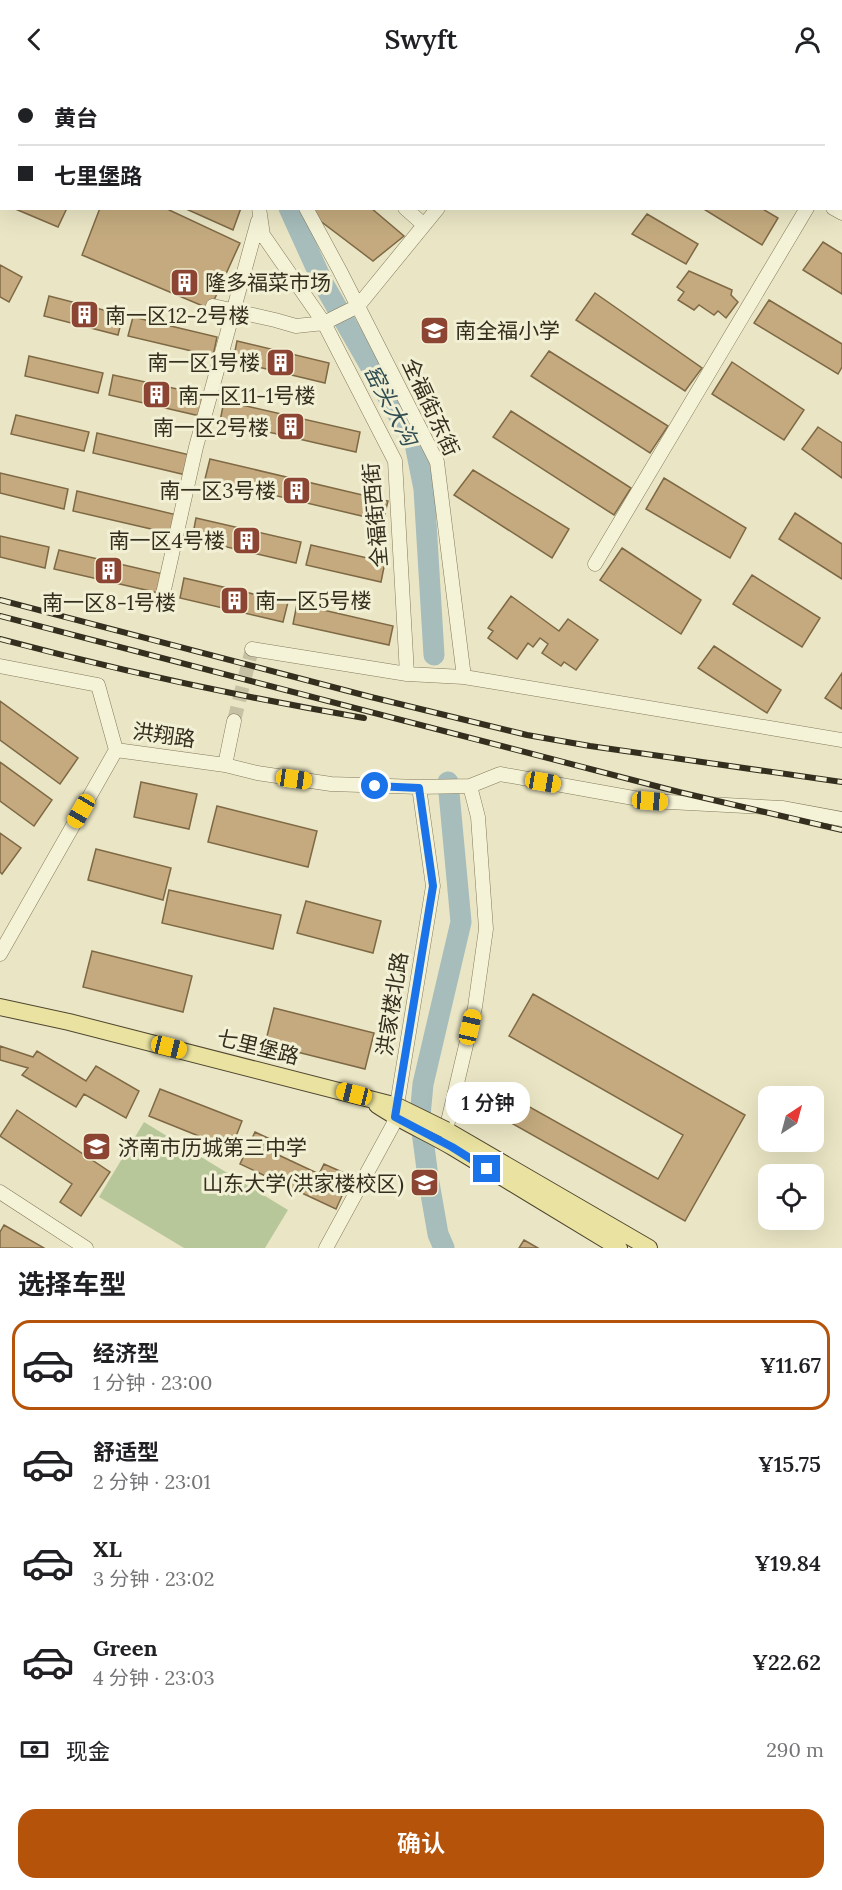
<!DOCTYPE html>
<html lang="zh">
<meta charset="utf-8">
<style>
:root{--surface:#fff;--page:#f2f2f2;--text:#202124;--muted:#757577;--line:#e0e0e0;--accent:#b45309}
body{margin:0;font-family:Lora,"Noto Sans SC",serif;background:var(--page);color:var(--text);height:100vh;display:flex;flex-direction:column;font-size:22px;white-space:nowrap}
*{box-sizing:border-box;margin:0}
p{font-size:20px;color:var(--muted)}
.icon{flex:none;width:33px;height:33px;fill:none;stroke:currentColor;stroke-width:2;stroke-linecap:round;stroke-linejoin:round}
.map{position:relative;height:1170px;overflow:hidden}
.sheet{display:flex;flex-direction:column;background:var(--surface);flex:1}
.sheet>*{flex:none}
.hud{position:absolute;left:0px;top:0px;width:843px;height:132px;box-shadow:0 6px 24px #0002;display:grid;align-content:center;height:132px;padding:0 18px;background:var(--surface)}
.needle{width:39px;rotate:36deg}
.fabs{position:absolute;left:758px;top:1008px;display:grid;gap:12px}
.fabs a{display:grid;place-items:center;width:66px;height:66px;border-radius:12px;background:var(--surface);box-shadow:0 6px 24px #0002;font-size:30px}
.end{position:absolute;width:27px;height:27px;margin:-14px;border:8px solid #1a73e8;background:#fff;box-shadow:0 0 0 3px #fff}
.from{border-radius:50%}
.bubble{position:absolute;height:42px;border-radius:18px;background:var(--surface);box-shadow:0 6px 24px #0002;font-size:20px;font-weight:600;line-height:42px;text-align:center}
.car{position:absolute;width:18px;height:36px;margin:-18px -9px;border-radius:8px;box-shadow:0 0 4px 2px #0007;background:linear-gradient(#f5c518 24%,#345 0 40%,#f5c518 0 76%,#345 0 86%,#f5c518 0)}
.hud b{display:flex;align-items:center;gap:21px;height:57px;font-size:22px}
.hud b+b{border-top:2px solid var(--line)}
.hud i{width:15px;height:15px;background:var(--text)}
ul{padding:0;list-style:none}
li{display:flex;align-items:center;gap:18px;height:90px;margin:0 12px 9px;padding:0 6px;border:3px solid transparent;border-radius:18px}
li div{flex:1}
li b{display:block;font-size:22px}
li em{font-style:normal;font-weight:600}
li.selected{border-color:var(--accent)}
li>.icon{width:54px;height:54px;stroke-width:1.5}
h2{padding:0 18px;font-size:27px;line-height:72px}
.pay{display:flex;align-items:center;gap:15px;height:66px;padding:0 18px;font-size:22px}
.pay p{margin-inline-start:auto}
.action{display:flex;gap:12px;margin-top:auto;padding:12px 18px}
.action a{flex:1;height:69px;border-radius:18px;background:var(--accent);color:#fff;font-size:24px;font-weight:600;line-height:69px;text-align:center}
header{display:flex;justify-content:space-between;align-items:center;height:78px;padding:0 18px;background:var(--surface);font-size:27px;font-weight:600}
.map>svg:first-child{display:block}
.green{fill:#b8c79a}
.lines{fill:none;stroke-linecap:round;stroke-linejoin:round}
.river{stroke:#a6bdbb;stroke-width:21}
.building{fill:#c4aa7e;stroke:#7f6945;stroke-width:1.5}
.minor-tunnel{stroke:#c6c1a4;stroke-width:14;stroke-dasharray:14 7;stroke-linecap:butt}
.minor-casing{stroke:#83795d;stroke-width:15}
.major-casing{stroke:#514730;stroke-width:18}
.minor{stroke:#f5f3d7;stroke-width:14}
.major{stroke:#e9e2a0;stroke-width:16}
.rail-casing{stroke:#342e1f;stroke-width:6}
.rail{stroke:#f2f0d4;stroke-width:4;stroke-dasharray:11;stroke-linecap:butt}
.major-bridge-casing{stroke:#514730;stroke-width:18;stroke-linecap:butt}
.major-bridge{stroke:#e9e2a0;stroke-width:16}
.route{stroke:#1a73e8;stroke-width:8}
.labels{text-anchor:middle;dominant-baseline:central;stroke-width:6;stroke-linejoin:round;paint-order:stroke}
.poi-label{font-size:21px;fill:#342e1f;stroke:#f2f0d4;text-anchor:start}
.street-label{font-size:21px;fill:#342e1f;stroke:#f2f0d4}
.water-label{font-size:22px;font-style:italic;fill:#304d52;stroke:#f2f0d4}
</style>
<header><svg class="icon" aria-label="back" viewBox="0 0 24 24"><path d="M15 5l-7 7 7 7"/></svg>Swyft<svg class="icon" aria-label="person" viewBox="0 0 24 24"><circle cx="12" cy="8" r="4"/><path d="M4 21q1-7 8-7t8 7"/></svg></header>
<div class="map">
<svg width="842" height="1170" viewBox="0 0 842 1170">
<rect width="100%" height="100%" fill="#eae6c5"/>
<path class="green" d="M144,1044L288,1132L265,1170H184L99,1119Z"/>
<g class="lines">
<path class="river" d="M322,2L323,0
M289,130L324,207L415,366L424,411L434,577
M444,1170L438,1156L428,1099L420,1038L423,1006L461,844L448,704"/>
</g>
<path class="building" d="M34,0H99L102,2H38Z
M190,0H257L261,2H193Z
M553,0H629L631,2H555Z
M662,0H703L705,2H661Z
M751,0H798L750,2Z
M13,130H67L58,149Z
M100,130H165L240,165L210,231L82,177Z
M184,130H241L233,152Z
M313,130H371L404,158L373,183L319,142Z
M702,130H761L778,140L762,167Z
M647,136L698,166L686,186L632,156Z
M823,164L842,176V216L803,192Z
M0,187L22,199L9,224L0,219Z
M689,193L732,212L731,217L738,224L726,240L718,233L714,237L699,227L694,232L678,222L684,214L677,209Z
M595,215L702,290L685,313L576,242Z
M49,218L123,237L118,257L44,238Z
M769,222L842,266V289L838,296L754,245Z
M133,239L217,259L213,278L128,258Z
M237,263L329,285L325,305L233,283Z
M549,273L668,348L650,375L531,298Z
M29,278L103,295L98,315L25,298Z
M732,284L804,332L784,362L712,316Z
M113,297L205,317L200,338L109,317Z
M224,323L360,354L356,374L220,343Z
M511,333L631,410L614,437L493,359Z
M16,337L89,354L84,373L11,356Z
M818,349L842,365V400L802,371Z
M97,355L190,377L186,397L93,375Z
M210,381L388,423L383,443L205,401Z
M473,392L569,451L552,480L454,417Z
M0,395L68,411L64,431L0,415Z
M664,400L746,450L730,480L646,431Z
M77,413L177,437L173,456L73,433Z
M795,435L842,466V501L779,461Z
M196,440L301,464L296,485L192,461Z
M0,458L49,469L45,490L0,479Z
M311,467L385,484L381,504L306,487Z
M622,470L701,522L681,556L600,502Z
M59,472L163,496L159,515L54,491Z
M752,497L820,540L802,569L733,526Z
M184,500L288,524L283,544L180,520Z
M511,518L559,553L568,541L598,562L576,592L564,584L561,588L542,575L548,566L540,560L533,569L528,565L517,581L488,560L493,553L488,550Z
M297,526L393,548L389,567L293,546Z
M714,568L781,612L767,635L698,590Z
M842,595V631L825,620Z
M0,623L78,680L60,706L0,662Z
M0,684L52,722L34,748L0,723Z
M141,704L197,716L189,751L134,739Z
M217,728L317,753L308,789L208,764Z
M0,755L21,770L2,796L0,794Z
M96,771L171,790L163,822L88,802Z
M169,812L281,837L273,871L162,845Z
M306,823L381,843L373,875L297,855Z
M92,873L192,898L183,934L83,909Z
M533,916L745,1037L685,1143L492,1034L503,1014L658,1101L683,1057L509,958Z
M274,930L374,955L365,991L265,966Z
M0,968L33,979L37,973L86,1003L96,988L139,1013L126,1040L84,1016L76,1029L22,997L28,990L0,982Z
M160,1011L242,1043L231,1071L149,1038Z
M17,1032L110,1094L81,1138L60,1124L72,1106L0,1058Z
M255,1054L274,1063L270,1073L319,1096L324,1086L351,1098L336,1131L240,1086Z
M4,1147L44,1170H0V1154Z
M524,1162L538,1170H519Z"/>
<g class="lines">
<path class="minor-tunnel" d="M234,643L252,571"/>
<defs>
<path id="minor" d="M481,0L485,2
M521,0V2
M816,1V0
M296,2V0
M349,2L350,0
M259,130L263,157L324,245L395,383L407,596
M306,130L340,193L437,384L464,599
M405,130L424,147
M833,130L842,135
M213,228L275,242L296,248L324,245L358,228L438,130
M595,486L807,130
M163,516L196,369L258,143
M252,571L407,596L464,599L842,662
M0,588L98,607L116,672
M234,643L225,687L257,695L331,706L419,709L470,708L500,696L650,723L782,730L842,741
M0,876L116,672L225,687
M442,1061L446,1052L475,929L486,851L478,739L470,708
M0,1114L86,1170
M326,1170L393,1047L395,1039L433,808L419,709"/>
<path id="major" d="M0,929L69,944L397,1028
M377,1027C402,1044 429,1055 454,1070C509,1103 564,1137 619,1170
M446,1052L649,1170"/>
</defs>
<use href="#minor" class="minor-casing"/>
<use href="#major" class="major-casing"/>
<use href="#minor" class="minor"/>
<use href="#major" class="major"/>
<defs>
<path id="rail" d="M0,522L371,619L527,657L590,668L842,704
M0,538L679,714L842,752
M0,561C120,593 242,619 364,640"/>
</defs>
<use href="#rail" class="rail-casing"/>
<use href="#rail" class="rail"/>
<defs>
<path id="major-bridge" d="M397,1028L446,1052"/>
</defs>
<use href="#major-bridge" class="major-bridge-casing"/>
<use href="#major-bridge" class="major-bridge"/>
</g>
<g class="lines">
<path class="route" d="M375,708L419,710L433,808L395,1039L452,1069L487,1091"/>
</g>
<defs>
<symbol id="building-square" viewBox="-11 -11 22 22"><rect x="-9" y="-9" width="18" height="18" rx="4" fill="#8c4532" stroke="#f2f0d4"/><path d="M-4-6H4V6H1V3H-1V6H-4ZM-2.5-4.3h1.7v1.8h-1.7ZM.8-4.3h1.7v1.8H.8ZM-2.5-1h1.7V.8h-1.7ZM.8-1h1.7V.8H.8Z" fill="#fff"/></symbol>
<symbol id="school-square" viewBox="-11 -11 22 22"><rect x="-9" y="-9" width="18" height="18" rx="4" fill="#8c4532" stroke="#f2f0d4"/><path d="M0-5L7-2L0 1L-7-2ZM-4 1L0 2.5L4 1V4Q0 6-4 4Z" fill="#fff"/></symbol>
<symbol id="university-square" viewBox="-11 -11 22 22"><rect x="-9" y="-9" width="18" height="18" rx="4" fill="#8c4532" stroke="#f2f0d4"/><path d="M0-5L7-2L0 1L-7-2ZM-4 1L0 2.5L4 1V4Q0 6-4 4Z" fill="#fff"/></symbol>
</defs>
<g fill-rule="evenodd">
<use href="#building-square" x="168" y="188" width="33" height="33"/>
<use href="#building-square" x="68" y="220" width="33" height="33"/>
<use href="#school-square" x="418" y="236" width="33" height="33"/>
<use href="#building-square" x="264" y="268" width="33" height="33"/>
<use href="#building-square" x="140" y="300" width="33" height="33"/>
<use href="#building-square" x="274" y="332" width="33" height="33"/>
<use href="#building-square" x="280" y="396" width="33" height="33"/>
<use href="#building-square" x="230" y="446" width="33" height="33"/>
<use href="#building-square" x="92" y="476" width="33" height="33"/>
<use href="#building-square" x="218" y="506" width="33" height="33"/>
<use href="#school-square" x="80" y="1052" width="33" height="33"/>
<use href="#university-square" x="408" y="1088" width="33" height="33"/>
</g>
<g class="labels">
<g class="poi-label">
<text x="205" y="204">隆多福菜市场</text>
<text x="105" y="237">南一区12-2号楼</text>
<text x="455" y="252">南全福小学</text>
<text x="260" y="284" text-anchor="end">南一区1号楼</text>
<text x="178" y="317">南一区11-1号楼</text>
<text x="269" y="349" text-anchor="end">南一区2号楼</text>
<text x="276" y="412" text-anchor="end">南一区3号楼</text>
<text x="225" y="462" text-anchor="end">南一区4号楼</text>
<text x="255" y="522">南一区5号楼</text>
<text x="109" y="524" text-anchor="middle">南一区8-1号楼</text>
<text x="118" y="1069">济南市历城第三中学</text>
<text x="404" y="1105" text-anchor="end">山东大学(洪家楼校区)</text>
</g>
<g class="street-label">
<text transform="translate(431 329) rotate(65)">全福街东街</text>
<text transform="translate(375 437) rotate(-95)">全福街西街</text>
<text transform="translate(164 657) rotate(8)">洪翔路</text>
<text transform="translate(392 926) rotate(-81)">洪家楼北路</text>
<text transform="translate(258 969) rotate(14)">七里堡路</text>
</g>
<g class="water-label">
<text transform="translate(391 327) rotate(62)">窑头大沟</text>
</g>
</g>
</svg>
<div class="fabs">
<a><svg class="needle" viewBox="-14 -14 28 28"><path d="M0-13l5 13h-10z" fill="#e53935"/><path d="M0 13l5-13h-10z" fill="#757577"/></svg></a>
<a><svg class="icon" aria-label="locate" viewBox="0 0 24 24"><circle cx="12" cy="12" r="6"/><path d="M12 2v4M12 18v4M2 12h4M18 12h4"/></svg></a>
</div>
<i class="end from" style="left:375px;top:708px"></i>
<i class="end" style="left:487px;top:1091px"></i>
<div class="bubble" style="left:446px;top:1004px;width:84px">1 分钟</div>
<i class="car" style="left:294px;top:701px;rotate:98deg"></i>
<i class="car" style="left:543px;top:704px;rotate:100deg"></i>
<i class="car" style="left:650px;top:723px;rotate:94deg"></i>
<i class="car" style="left:81px;top:733px;rotate:210deg"></i>
<i class="car" style="left:470px;top:949px;rotate:13deg"></i>
<i class="car" style="left:169px;top:969px;rotate:104deg"></i>
<i class="car" style="left:354px;top:1016px;rotate:284deg"></i>
<div class="hud">
<b><i class="from"></i>黄台</b>
<b><i></i>七里堡路</b>
</div>
</div>
<section class="sheet">
<h2>选择车型</h2>
<ul>
<li class="selected"><svg class="icon" aria-label="car" viewBox="0 0 24 24"><path d="M5 17H2v-5l4-1 3-4h7l3 4 3 1v5h-3M9 17h6M6 11h13"/><circle cx="7" cy="17" r="2"/><circle cx="17" cy="17" r="2"/></svg><div><b>经济型</b><p>1 分钟 · 23:00</p></div><em>¥11.67</em></li>
<li><svg class="icon" aria-label="car" viewBox="0 0 24 24"><path d="M5 17H2v-5l4-1 3-4h7l3 4 3 1v5h-3M9 17h6M6 11h13"/><circle cx="7" cy="17" r="2"/><circle cx="17" cy="17" r="2"/></svg><div><b>舒适型</b><p>2 分钟 · 23:01</p></div><em>¥15.75</em></li>
<li><svg class="icon" aria-label="car" viewBox="0 0 24 24"><path d="M5 17H2v-5l4-1 3-4h7l3 4 3 1v5h-3M9 17h6M6 11h13"/><circle cx="7" cy="17" r="2"/><circle cx="17" cy="17" r="2"/></svg><div><b>XL</b><p>3 分钟 · 23:02</p></div><em>¥19.84</em></li>
<li><svg class="icon" aria-label="car" viewBox="0 0 24 24"><path d="M5 17H2v-5l4-1 3-4h7l3 4 3 1v5h-3M9 17h6M6 11h13"/><circle cx="7" cy="17" r="2"/><circle cx="17" cy="17" r="2"/></svg><div><b>Green</b><p>4 分钟 · 23:03</p></div><em>¥22.62</em></li>
</ul>
<div class="pay"><svg class="icon" aria-label="cash" viewBox="0 0 24 24"><path d="M3 7h18v10H3z"/><circle cx="12" cy="12" r="2"/></svg>现金<p>290 m</p></div>
<div class="action"><a>确认</a></div>
</section>
